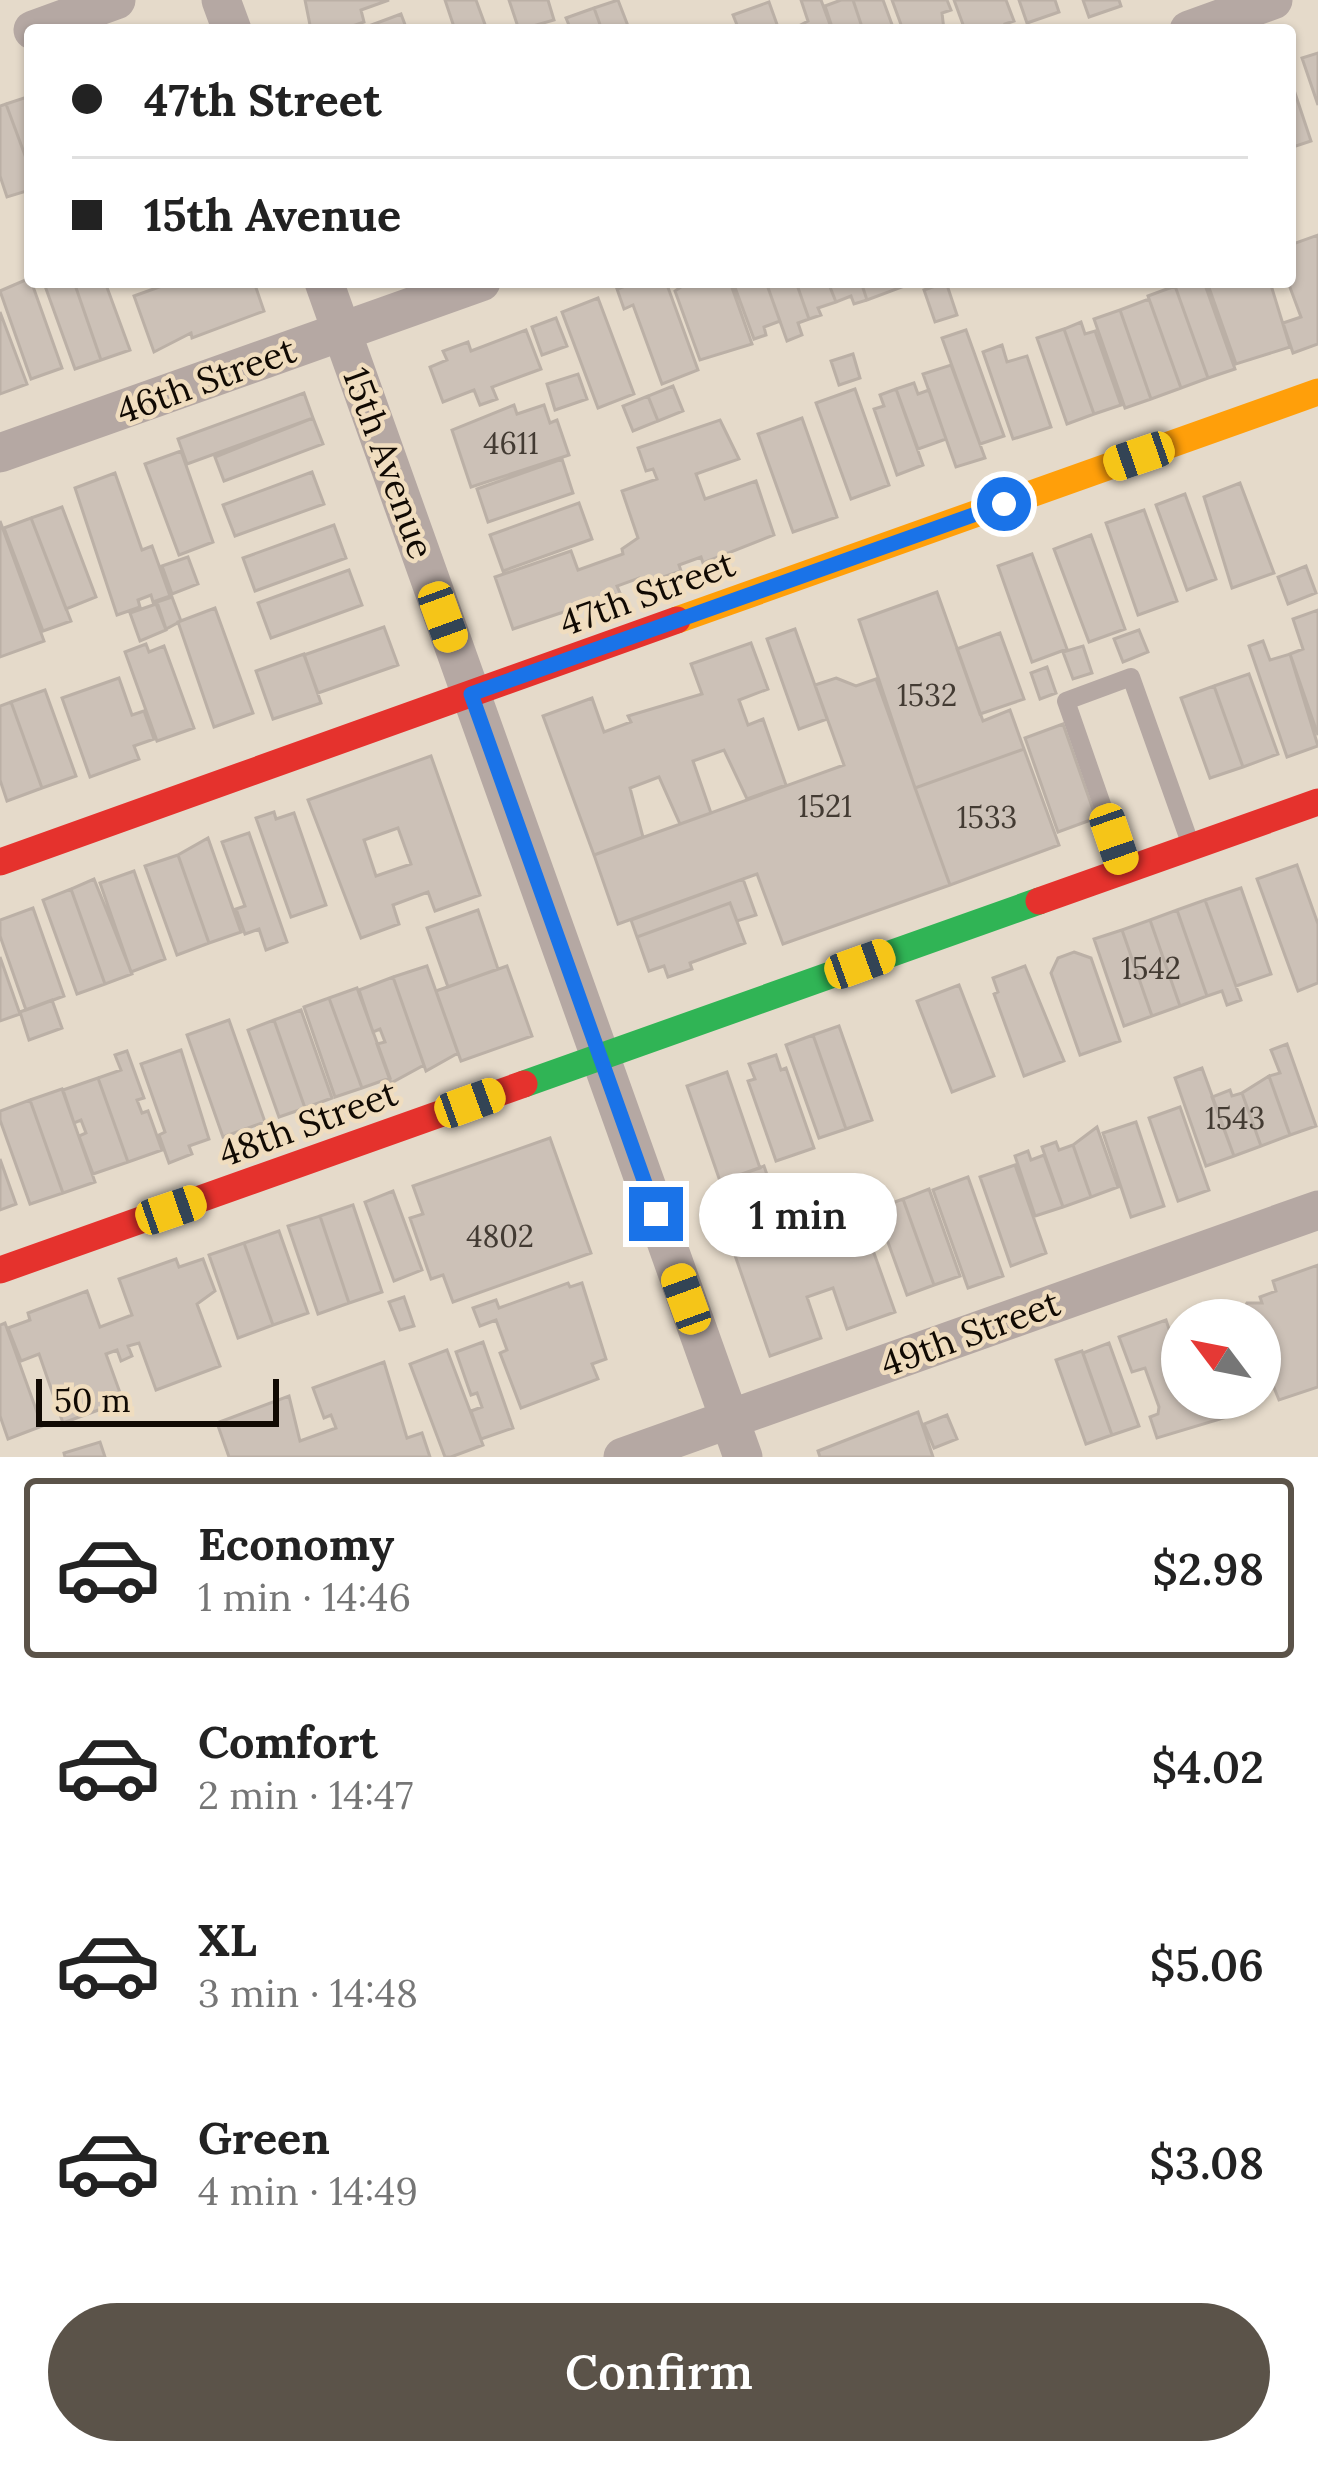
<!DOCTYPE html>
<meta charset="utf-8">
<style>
:root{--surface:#fff;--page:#f2f2f2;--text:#222;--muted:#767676;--line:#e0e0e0;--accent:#5b5349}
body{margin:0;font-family:Lora,serif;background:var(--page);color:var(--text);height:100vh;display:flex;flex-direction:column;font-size:45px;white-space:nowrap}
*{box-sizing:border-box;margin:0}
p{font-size:39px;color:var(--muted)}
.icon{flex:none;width:66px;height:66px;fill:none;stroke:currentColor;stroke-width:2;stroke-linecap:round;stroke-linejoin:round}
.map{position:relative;height:1457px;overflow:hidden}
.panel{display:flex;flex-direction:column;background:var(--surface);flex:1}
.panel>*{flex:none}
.guide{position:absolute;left:24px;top:24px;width:1272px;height:264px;border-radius:12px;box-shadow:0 3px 9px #0004;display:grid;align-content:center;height:264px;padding:0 48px;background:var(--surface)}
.needle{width:78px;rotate:302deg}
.controls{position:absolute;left:1161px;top:1299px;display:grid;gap:24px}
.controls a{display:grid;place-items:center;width:120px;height:120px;border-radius:50%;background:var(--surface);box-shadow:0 3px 9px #0004;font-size:60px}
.scale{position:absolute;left:36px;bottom:30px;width:243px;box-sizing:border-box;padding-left:12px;border:6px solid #110a03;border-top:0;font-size:33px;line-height:42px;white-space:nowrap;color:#110a03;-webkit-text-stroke:9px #f0ddbf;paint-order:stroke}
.end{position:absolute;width:54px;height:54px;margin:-27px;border:15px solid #1a73e8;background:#fff;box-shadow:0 0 0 6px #fff}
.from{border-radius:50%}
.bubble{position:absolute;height:84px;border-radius:42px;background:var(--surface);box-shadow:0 3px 9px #0004;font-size:39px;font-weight:600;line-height:84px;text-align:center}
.car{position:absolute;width:36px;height:72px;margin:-36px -18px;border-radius:15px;box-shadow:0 0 9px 3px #0007;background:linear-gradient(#f5c518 24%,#345 0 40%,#f5c518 0 76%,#345 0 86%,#f5c518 0)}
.guide b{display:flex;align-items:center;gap:42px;height:114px;font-size:45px}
.guide b+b{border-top:3px solid var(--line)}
.guide i{width:30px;height:30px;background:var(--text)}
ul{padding:21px 0 0;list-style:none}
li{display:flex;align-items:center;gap:36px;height:180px;margin:0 24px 18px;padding:0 24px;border:6px solid transparent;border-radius:12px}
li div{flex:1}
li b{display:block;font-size:45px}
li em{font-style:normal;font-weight:600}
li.current{border-color:var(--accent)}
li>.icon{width:108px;height:108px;stroke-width:1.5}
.action{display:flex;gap:24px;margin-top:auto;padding:24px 48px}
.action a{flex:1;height:138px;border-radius:72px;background:var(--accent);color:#fff;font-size:48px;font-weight:600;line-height:138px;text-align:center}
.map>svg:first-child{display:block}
.building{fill:#ccc1b7;stroke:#bbb0a6;stroke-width:3;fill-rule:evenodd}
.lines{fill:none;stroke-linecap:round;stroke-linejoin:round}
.lane{stroke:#b5a8a3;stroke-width:18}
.street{stroke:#b5a8a3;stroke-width:39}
.fast{stroke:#30b455;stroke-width:27}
.slow{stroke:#ff9f0a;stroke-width:27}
.jam{stroke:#e5322d;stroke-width:27}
.route{stroke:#1a73e8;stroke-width:15}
.labels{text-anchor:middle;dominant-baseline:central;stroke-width:9;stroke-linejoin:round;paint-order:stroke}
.number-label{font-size:30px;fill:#433b33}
.street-label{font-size:36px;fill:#110a03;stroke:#f0ddbf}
</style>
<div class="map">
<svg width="1318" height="1457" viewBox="0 0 1318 1457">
<rect width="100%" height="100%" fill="#e5daca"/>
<path class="building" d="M305,0H389L361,10L364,22L341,30H311Z
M445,0H476L487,30H455Z
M509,0H548L554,20L519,30Z
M618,0L628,26L602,30L594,8Z
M801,0H821L832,30H791L808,21Z
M841,0H853L863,30H833L825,6Z
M853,0H883L894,30H863Z
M892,0H947L951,10L942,13L944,30H903Z
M954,0H1006L1014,21L1005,24L1007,30H965Z
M1019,0H1055L1059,12L1027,23Z
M1083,0H1119L1121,6L1089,17Z
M769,2L779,30H739L733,15Z
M594,8L602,30H571L566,18Z
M401,14L407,30H358Z
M1318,53V105L1302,58Z
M1290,78L1311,141L1290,148Z
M30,96V169L6,104Z
M6,104L30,169V190L7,197L0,176V106Z
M1318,235V344L1293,353L1283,323L1301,317L1288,282L1290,245Z
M30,278L62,368L31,379L0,291Z
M57,282H74L101,360L75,369L45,286Z
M74,282H105L130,350L101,360Z
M173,282H254L264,311L192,338L191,333L154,352L134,296Z
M636,282H666L698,370L662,384L633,305L624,309L617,289Z
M688,282H730L752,344L700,360L675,291Z
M733,282H766L780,321L764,327L766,335L754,339Z
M766,282H796L809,319L798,323L802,335L787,341Z
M796,282H828L836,302L818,308L821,315L809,319Z
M828,282H861L867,300L854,304L851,296L836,302Z
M861,282H900L902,287L867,300Z
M946,282L957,315L935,322L924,290Z
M1187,282H1204L1235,369L1208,378L1175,286Z
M1207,282H1270L1290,347L1236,364Z
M1175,286L1208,378L1181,388L1148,296Z
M598,298L634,394L598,408L562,312Z
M1149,299L1181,388L1151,399L1120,310Z
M1120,310L1151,399L1125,408L1094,319Z
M0,312L27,384L0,394Z
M556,318L567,346L542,355L532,327Z
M1081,322L1085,334L1095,331L1121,405L1094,414L1064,329Z
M1064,329L1094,414L1067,424L1037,338Z
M526,330L541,369L492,387L497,399L480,405L474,390L443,402L430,367L447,360L443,351L468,342L471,351Z
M966,330L1004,436L980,444L942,338Z
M1002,345L1007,362L1027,356L1051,427L1013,439L983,352Z
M853,354L860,378L839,385L831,361Z
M951,365L985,458L956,467L923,374Z
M578,374L587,399L555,410L547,384Z
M914,383L918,394L929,390L946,439L918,449L896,389Z
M673,386L683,411L658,421L648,396Z
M855,389L889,485L851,499L816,403Z
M896,389L923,465L897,475L874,409L884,406L880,395Z
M304,393L313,418L187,464L178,439Z
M648,396L658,421L633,431L623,406Z
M514,405L517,414L544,405L550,423L557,420L569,455L471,487L452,430Z
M313,418L323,444L224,481L215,457Z
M802,418L837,517L793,532L758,434Z
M720,420L739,459L696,474L705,499L756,481L774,535L703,563L701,557L679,565L681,571L642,584L639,578L617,586L620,593L513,629L495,577L571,551L578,570L623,554L622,549L638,538L622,491L657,479L653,469L646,471L638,448Z
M181,451L213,542L179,555L145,464Z
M562,459L573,493L488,522L477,489Z
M312,472L324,504L235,536L223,505Z
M115,473L142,550L152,546L170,596L153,602L151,595L138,600L140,607L117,615L75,488Z
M1240,483L1274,573L1232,588L1204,497Z
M1185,494L1216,579L1187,590L1156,505Z
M579,503L592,539L503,571L490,535Z
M62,507L96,597L66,609L31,518Z
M1144,510L1177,601L1138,615L1106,523Z
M31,518L71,621L43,631L4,528Z
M0,521L44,641L0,657Z
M334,525L346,558L255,591L243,558Z
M1091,535L1125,629L1089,642L1054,549Z
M1032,554L1067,649L1032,662L998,566Z
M188,557L198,584L172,594L162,566Z
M1306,566L1316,593L1288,604L1278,577Z
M349,570L362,605L271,638L258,603Z
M937,592L983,721L1010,710L1024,749L915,788L859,620Z
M172,597L181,621L166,629L157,602Z
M156,604L166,630L140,641L130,613Z
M215,608L253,713L214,727L178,622Z
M1318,610V735L1290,654L1303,649L1293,619Z
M384,627L398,665L318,693L304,655Z
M795,629L827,719L799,729L767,639Z
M1139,630L1148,652L1123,662L1114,639Z
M1000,633L1024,699L980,714L957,649Z
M1263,641L1270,660L1290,654L1318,746L1287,757L1249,646Z
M751,643L768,689L739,700L748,725L763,719L786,785L747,799L724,750L693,761L711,813L680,824L659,777L630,788L643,837L594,855L543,716L592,698L604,732L631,722L628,716L702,694L691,664Z
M146,644L149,652L164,646L194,728L157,741L125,652Z
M1083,646L1092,673L1073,679L1063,652Z
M304,654L321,703L273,719L256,671Z
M1047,667L1056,693L1040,699L1031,673Z
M1249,674L1278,754L1243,767L1214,686Z
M119,678L132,715L144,711L154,739L134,746L139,759L90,777L62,698Z
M836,678L856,686L876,679L950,885L783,944L757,874L618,924L594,855L844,765L815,685Z
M1214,686L1243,767L1210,778L1181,698Z
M45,690L76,776L42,788L11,702Z
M11,702L42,788L7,801L0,780V706Z
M1063,724L1096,818L1058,832L1025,738Z
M1024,749L1059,845L950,885L915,788Z
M431,756L480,895L435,911L428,892L393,905L399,924L361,938L308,800ZM398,828L411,864L376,876L364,840Z
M274,812L276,819L294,813L326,905L291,917L256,818Z
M249,833L287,942L266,950L259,929L245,934L236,909L245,906L222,842Z
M208,838L241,932L209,943L178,855Z
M178,855L209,943L177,955L145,866Z
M1297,865L1318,924V983L1298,991L1257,879Z
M134,871L165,959L131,972L100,883Z
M94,879L132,974L105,984L71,889Z
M743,879L756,915L737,921L730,903L637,937L631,920Z
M1241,888L1271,974L1236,986L1205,900Z
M71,889L105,984L77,994L43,900Z
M1205,900L1241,1000L1227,1005L1222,991L1207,996L1177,910Z
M730,903L745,943L690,963L692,969L668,977L664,966L649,971L637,937Z
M33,908L64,996L26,1010L0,936V920Z
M478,910L498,969L448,987L427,928Z
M1177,910L1207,996L1180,1006L1150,920Z
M1150,920L1180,1006L1152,1016L1122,930Z
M1122,930L1152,1016L1124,1026L1094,939Z
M1074,952L1091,958L1120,1041L1080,1055L1051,973L1058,958Z
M0,957L20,1014L0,1021Z
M427,966L458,1053L426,1071L393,977Z
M507,966L532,1036L461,1061L436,991Z
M1025,966L1064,1061L1024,1076L994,994L998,992L993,978Z
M393,977L424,1065L391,1083L377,1044L385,1042L380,1029L373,1032L359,990Z
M959,985L994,1076L952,1092L917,1001Z
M357,988L390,1078L362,1088L329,998Z
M329,998L362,1088L335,1097L304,1007Z
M52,1000L62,1028L29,1040L20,1012Z
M301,1010L332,1098L305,1108L274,1020Z
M229,1020L265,1122L223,1137L187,1035Z
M274,1020L305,1108L279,1117L248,1030Z
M839,1026L872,1120L846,1129L813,1035Z
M813,1035L846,1129L819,1138L786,1045Z
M1287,1044L1316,1126L1290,1135L1269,1076L1280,1073L1271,1050Z
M181,1050L209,1139L189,1146L192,1154L169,1163L159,1135L165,1132L141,1064Z
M127,1051L144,1098L137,1100L142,1113L148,1111L162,1150L128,1162L98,1078L121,1070L115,1055Z
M776,1055L781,1070L786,1068L814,1148L776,1161L748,1081L755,1079L749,1064Z
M1202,1068L1234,1156L1206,1166L1175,1078Z
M727,1072L760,1168L720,1181L687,1086Z
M1269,1076L1290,1135L1261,1146L1242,1093Z
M98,1078L128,1162L93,1174L79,1136L86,1133L81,1120L74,1123L63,1090Z
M62,1089L95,1182L63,1193L30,1100Z
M1230,1090L1232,1096L1242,1093L1261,1146L1234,1156L1212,1097Z
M30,1100L63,1193L30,1204L0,1120V1111Z
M1180,1107L1209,1190L1178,1201L1149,1118Z
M1136,1122L1164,1206L1131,1217L1103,1133Z
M1097,1127L1118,1187L1091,1197L1073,1145Z
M550,1138L591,1253L453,1302L443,1275L431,1279L410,1218L423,1214L413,1186Z
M1056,1142L1059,1150L1073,1145L1091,1197L1063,1207L1042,1147Z
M1028,1151L1031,1160L1044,1155L1063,1207L1035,1216L1015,1156Z
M0,1159L16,1204L0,1210Z
M1015,1165L1046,1253L1011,1266L980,1177Z
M764,1166L775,1198L735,1211L725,1180Z
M968,1177L1003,1276L968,1288L933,1190Z
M839,1178L857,1231L870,1242L895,1312L847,1329L833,1288L807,1297L821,1338L770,1356L722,1218L769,1201L787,1252L802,1247L797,1230L811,1225L799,1192Z
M929,1189L960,1276L934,1285L903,1199Z
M393,1191L422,1270L394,1281L365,1202Z
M903,1199L934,1285L907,1295L876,1209Z
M353,1205L382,1292L349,1303L320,1216Z
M320,1216L349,1303L318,1314L288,1226Z
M279,1231L308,1313L273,1325L244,1243Z
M244,1243L273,1325L238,1338L209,1255Z
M176,1259L179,1267L203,1259L215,1291L197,1304L220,1366L156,1390L139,1343L128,1346L132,1356L121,1361L117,1350L106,1354L123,1401L63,1423L39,1354L21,1361L8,1328L30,1320L28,1313L87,1291L100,1327L132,1315L119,1279Z
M1318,1265V1387L1279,1400L1260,1353V1320H1216L1243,1311L1247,1303H1262L1260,1297L1276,1291L1273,1281Z
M568,1283L570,1287L582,1283L606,1359L592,1364L598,1379L521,1408L500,1353L507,1350L496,1320L480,1326L473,1308L496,1300L499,1308Z
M404,1297L414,1326L400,1330L389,1302Z
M1166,1320L1169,1329L1182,1324V1398H1246L1250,1410L1157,1438L1150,1417L1158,1414L1159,1407L1145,1368L1132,1372L1119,1337Z
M5,1323L42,1426L8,1439L0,1416V1325Z
M483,1342L513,1428L481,1439L471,1411L482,1407L477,1393L471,1395L456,1352Z
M1109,1343L1139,1426L1112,1435L1083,1353Z
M447,1350L483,1445L451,1457H445L410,1364Z
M1082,1351L1112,1435L1086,1444L1056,1360Z
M384,1362L407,1438L422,1433L430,1457H229L217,1423L289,1396L300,1441L336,1428L331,1415L324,1418L313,1388Z
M918,1412L933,1457H820L818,1451Z
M947,1415L957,1439L934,1448L924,1424Z
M100,1442L105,1457H65L64,1453Z"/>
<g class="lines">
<path class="lane" d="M1123,865L1066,701L1131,677L1189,840"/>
<path class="street" d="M221,0L232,30
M33,30L116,0
M1189,30L1273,0
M324,282L743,1457
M0,453L481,282
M623,1457L1318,1210"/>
<path class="fast" d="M524,1084L1039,901"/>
<path class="slow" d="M677,620L1318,392"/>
<path class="jam" d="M0,862L677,620
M1039,901L1318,802
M0,1270L524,1084"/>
</g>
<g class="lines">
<path class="route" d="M656,1214L471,694L1004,504"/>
</g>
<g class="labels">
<g class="number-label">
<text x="511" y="443">4611</text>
<text x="927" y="695">1532</text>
<text x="825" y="806">1521</text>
<text x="987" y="817">1533</text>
<text x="1151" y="968">1542</text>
<text x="1235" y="1118">1543</text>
<text x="500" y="1236">4802</text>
</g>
<g class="street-label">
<text transform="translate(206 380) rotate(-20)">46th Street</text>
<text transform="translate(389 463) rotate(70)">15th Avenue</text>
<text transform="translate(647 593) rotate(-20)">47th Street</text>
<text transform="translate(308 1123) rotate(-20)">48th Street</text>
<text transform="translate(970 1333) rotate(-20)">49th Street</text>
</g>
</g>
</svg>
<div class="controls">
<a><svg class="needle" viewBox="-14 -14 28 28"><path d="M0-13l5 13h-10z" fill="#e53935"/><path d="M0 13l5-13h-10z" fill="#767676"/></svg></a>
</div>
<div class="scale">50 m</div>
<i class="end from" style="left:1004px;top:504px"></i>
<i class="end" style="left:656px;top:1214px"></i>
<div class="bubble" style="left:699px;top:1173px;width:198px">1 min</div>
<i class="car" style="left:1139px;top:456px;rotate:251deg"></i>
<i class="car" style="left:443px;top:617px;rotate:160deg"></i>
<i class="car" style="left:1114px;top:839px;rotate:161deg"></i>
<i class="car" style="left:860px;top:964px;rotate:70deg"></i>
<i class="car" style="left:470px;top:1103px;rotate:70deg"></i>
<i class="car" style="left:171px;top:1210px;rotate:71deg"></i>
<i class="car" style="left:686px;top:1299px;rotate:340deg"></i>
<div class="guide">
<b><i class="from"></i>47th Street</b>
<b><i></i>15th Avenue</b>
</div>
</div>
<section class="panel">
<ul>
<li class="current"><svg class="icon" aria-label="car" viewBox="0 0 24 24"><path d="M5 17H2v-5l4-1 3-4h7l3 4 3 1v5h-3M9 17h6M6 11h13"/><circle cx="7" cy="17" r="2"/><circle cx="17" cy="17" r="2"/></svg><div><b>Economy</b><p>1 min · 14:46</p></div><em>$2.98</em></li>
<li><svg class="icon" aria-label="car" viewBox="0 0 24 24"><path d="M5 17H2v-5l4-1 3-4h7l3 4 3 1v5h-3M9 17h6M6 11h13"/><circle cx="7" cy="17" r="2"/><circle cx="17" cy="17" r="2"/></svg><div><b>Comfort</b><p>2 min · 14:47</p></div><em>$4.02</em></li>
<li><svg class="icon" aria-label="car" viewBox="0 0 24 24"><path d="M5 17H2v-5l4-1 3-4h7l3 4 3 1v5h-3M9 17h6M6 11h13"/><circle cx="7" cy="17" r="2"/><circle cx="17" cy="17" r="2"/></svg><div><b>XL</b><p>3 min · 14:48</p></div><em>$5.06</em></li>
<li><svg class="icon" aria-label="car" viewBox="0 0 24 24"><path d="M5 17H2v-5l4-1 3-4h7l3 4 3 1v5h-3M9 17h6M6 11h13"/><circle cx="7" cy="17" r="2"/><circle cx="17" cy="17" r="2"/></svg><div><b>Green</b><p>4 min · 14:49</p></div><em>$3.08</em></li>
</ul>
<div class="action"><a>Confirm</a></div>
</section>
